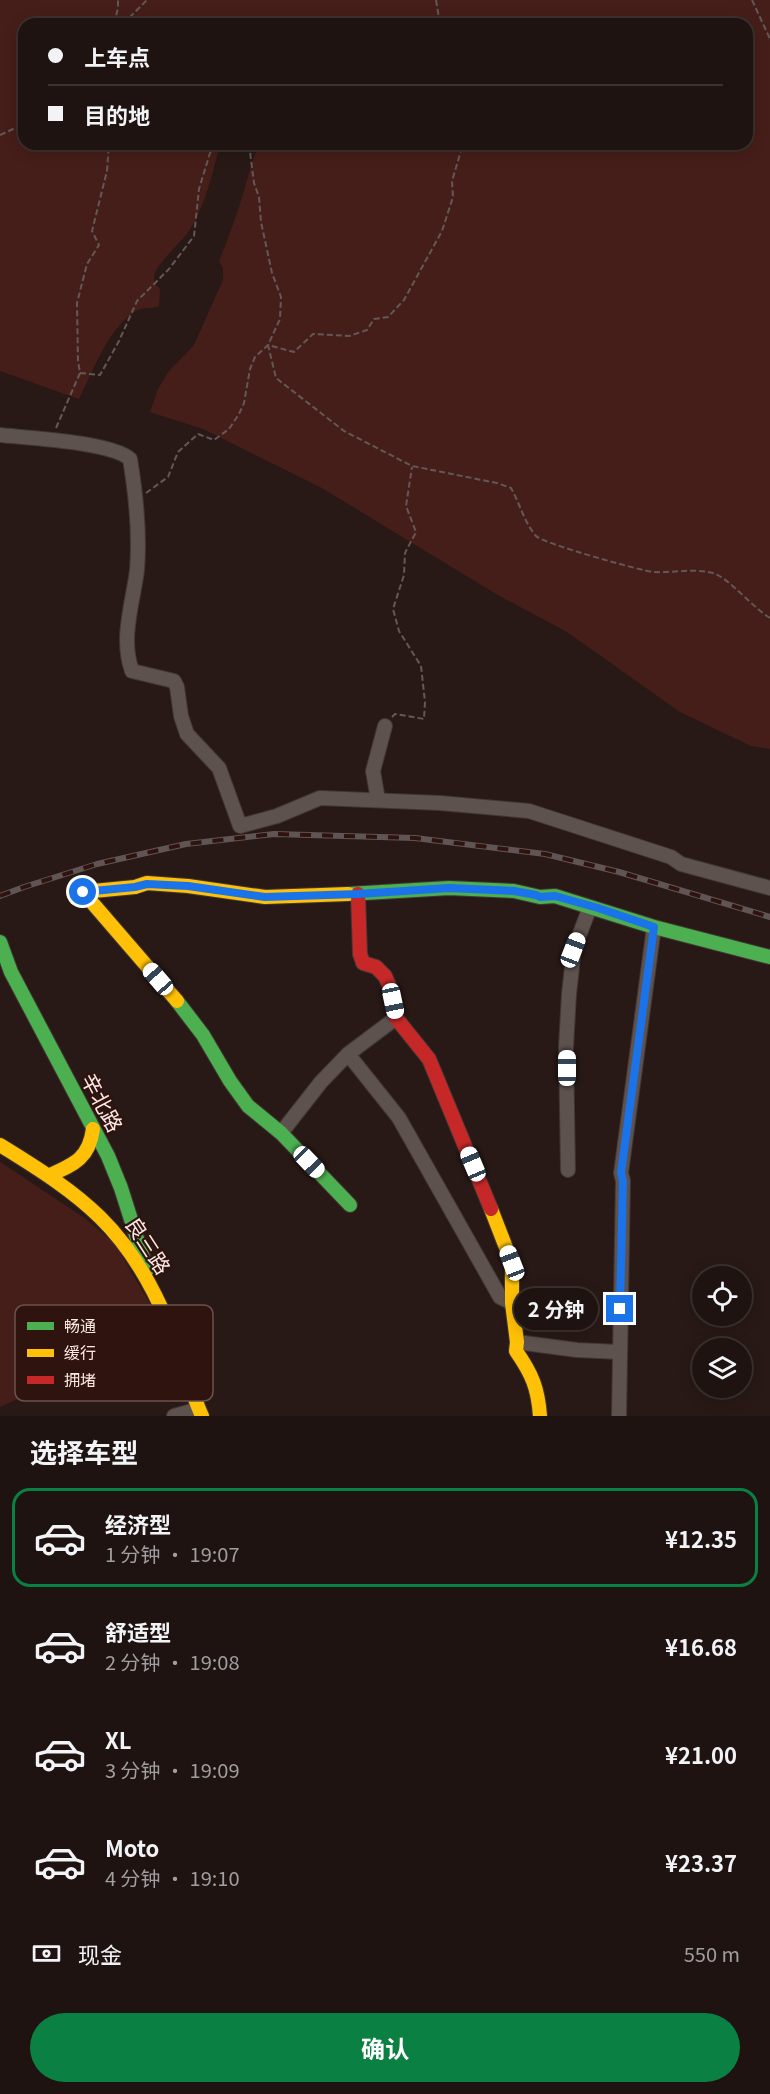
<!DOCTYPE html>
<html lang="zh">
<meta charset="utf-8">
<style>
:root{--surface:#1e1310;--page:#2b201e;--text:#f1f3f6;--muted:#a19e9f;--line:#3c3230;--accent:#0b8043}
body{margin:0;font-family:Georgia,"Noto Sans SC",serif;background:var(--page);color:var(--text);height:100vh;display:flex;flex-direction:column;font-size:22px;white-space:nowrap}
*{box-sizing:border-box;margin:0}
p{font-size:20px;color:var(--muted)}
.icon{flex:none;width:33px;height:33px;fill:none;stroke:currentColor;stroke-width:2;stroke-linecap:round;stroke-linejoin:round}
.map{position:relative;height:1416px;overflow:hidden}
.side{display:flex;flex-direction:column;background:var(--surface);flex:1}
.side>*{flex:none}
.guide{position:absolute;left:18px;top:18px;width:735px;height:132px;border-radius:18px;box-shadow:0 3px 15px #0003,0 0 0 2px var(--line);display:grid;align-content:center;height:132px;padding:0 30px;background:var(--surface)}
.fabs{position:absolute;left:692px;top:1266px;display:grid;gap:12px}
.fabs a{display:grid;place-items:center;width:60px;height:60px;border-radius:50%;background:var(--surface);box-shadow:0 3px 15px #0003,0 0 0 2px var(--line);font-size:30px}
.end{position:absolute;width:27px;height:27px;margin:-14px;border:8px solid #1a73e8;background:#fff;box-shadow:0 0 0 3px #fff}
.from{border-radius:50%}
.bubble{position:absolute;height:42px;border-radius:21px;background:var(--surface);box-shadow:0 3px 15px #0003,0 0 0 2px var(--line);font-size:20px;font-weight:700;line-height:42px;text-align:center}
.car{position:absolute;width:18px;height:36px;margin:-18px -9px;border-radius:8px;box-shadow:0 0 4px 2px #0007;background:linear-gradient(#fff 24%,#345 0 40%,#fff 0 76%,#345 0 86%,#fff 0)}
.guide b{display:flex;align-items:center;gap:21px;height:57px;font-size:22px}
.guide b+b{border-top:2px solid var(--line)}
.guide i{width:15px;height:15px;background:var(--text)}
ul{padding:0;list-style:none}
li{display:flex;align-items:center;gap:18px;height:99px;margin:0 12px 9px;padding:0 18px;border:3px solid transparent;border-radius:18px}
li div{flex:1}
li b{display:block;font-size:22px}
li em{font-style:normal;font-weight:700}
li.on{border-color:var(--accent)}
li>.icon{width:54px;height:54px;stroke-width:1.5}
h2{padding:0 30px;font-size:27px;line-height:72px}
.pay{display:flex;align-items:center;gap:15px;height:66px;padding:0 30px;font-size:22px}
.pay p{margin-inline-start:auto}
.button{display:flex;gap:12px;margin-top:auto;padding:12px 30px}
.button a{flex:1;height:69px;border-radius:36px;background:var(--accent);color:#fff;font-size:24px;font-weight:700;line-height:69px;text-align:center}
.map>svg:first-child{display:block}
.green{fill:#461e19}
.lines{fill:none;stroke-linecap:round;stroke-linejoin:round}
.street-casing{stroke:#423734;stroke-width:16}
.fast-casing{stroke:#423734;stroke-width:16}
.slow-casing{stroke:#423734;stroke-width:16}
.jam-casing{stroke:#423734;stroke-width:16}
.path{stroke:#635856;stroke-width:2;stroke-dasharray:6 3;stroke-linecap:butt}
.street{stroke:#5e524f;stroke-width:14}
.fast{stroke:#4caf50;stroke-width:14}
.slow{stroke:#ffc107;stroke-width:14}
.jam{stroke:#c62828;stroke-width:14}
.rail-casing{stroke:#605554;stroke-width:6}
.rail{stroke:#2f130f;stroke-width:4;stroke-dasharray:11;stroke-linecap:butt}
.route{stroke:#1a73e8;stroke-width:8}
.labels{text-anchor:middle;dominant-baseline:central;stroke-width:4.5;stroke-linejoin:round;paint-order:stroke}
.street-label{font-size:21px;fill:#fbe7e3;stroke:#2f130f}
.key{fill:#2f130f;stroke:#6c534f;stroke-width:1.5}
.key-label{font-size:16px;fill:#fbe7e3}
</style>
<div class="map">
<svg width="770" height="1416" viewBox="0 0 770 1416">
<rect width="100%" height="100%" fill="#281916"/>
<path class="green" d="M0,0H770V749L751,746L680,712L567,632L496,594L322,488L203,429L150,412L158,389L169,371L194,345L223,280V268L219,261C228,239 236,217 243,194C249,176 251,160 260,144H747V24H24V144H220C213,172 206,202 191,228C184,240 156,264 154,275C154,278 155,281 155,284L160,289L159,306C152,309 147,307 141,309C112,319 92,373 79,399L0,371Z
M0,1162L86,1219L115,1244L166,1331L124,1346L133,1367L116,1380L98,1384L60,1385L42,1388L0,1407Z"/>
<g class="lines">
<defs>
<path id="street" d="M0,435C28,438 111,442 130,459C136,495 140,533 137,570C133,603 120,638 132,671L174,681L177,687L181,716L187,734L219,768L240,826L277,816L320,798L440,803L529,811L671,857L681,864L770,888
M378,800L373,771L385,726
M348,1054L399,1118L500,1297L512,1303
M281,1133L321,1082L348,1054L396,1018
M568,1170L566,1047L569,994L574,949L590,907
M517,1342L577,1350L619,1352
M174,1416L199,1409
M619,1416L623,1181L621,1173L654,927"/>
<path id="fast" d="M348,894L449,888L514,891L540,897L555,896L654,927L770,957
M0,942L11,972L108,1156L121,1188L147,1270
M177,1001L203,1035L230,1081L248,1106L281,1133L350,1205"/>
<path id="slow" d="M177,1001L83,892L135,887L147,883L188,886L265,897L348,894
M0,1145C83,1196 128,1228 167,1321C180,1352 188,1385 202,1416
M50,1175C75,1164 89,1158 93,1129
M491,1209L512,1263V1303L517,1342L516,1351C532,1374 538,1388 540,1416"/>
<path id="jam" d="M358,894L360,954L363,963L376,967L385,976L389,985L396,1018L429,1059L491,1209"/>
</defs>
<use href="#street" class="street-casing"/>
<use href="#fast" class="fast-casing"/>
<use href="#slow" class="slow-casing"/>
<use href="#jam" class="jam-casing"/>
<path class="path" d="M436,0L440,24
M752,0L770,39
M114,24L118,8V0
M123,24L147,0
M0,135L24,124
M249,144L254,183L259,197L261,222L272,273L281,297L280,319L268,345L276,378L344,431L412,466L497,483L511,488C520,504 524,522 536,536C542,543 641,571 654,572C673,573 694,568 713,573C729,578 753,608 770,618
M80,373L100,375L119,341L137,301L169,269L194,236L199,189L210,153L219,144
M56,428L80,373L78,361L77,303L87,264L99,245L92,231L107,171L109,144
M146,493L168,477L178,452L198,434L214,440L229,429L239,414L244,403L250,369L255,357L268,345L294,352L313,334L349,336L367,330L374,319L388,317L404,300L442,231L453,197L452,181L463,144
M392,717L395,714L424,719L425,702L421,666L399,631L393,609L404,575L405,553L416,532L406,506L412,467"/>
<use href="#street" class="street"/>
<use href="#fast" class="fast"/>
<use href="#slow" class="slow"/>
<use href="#jam" class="jam"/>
<defs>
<path id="rail" d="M0,896L24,887L97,864L186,844L274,834L415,838L545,854L619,872L770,917"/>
</defs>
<use href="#rail" class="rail-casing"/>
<use href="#rail" class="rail"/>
</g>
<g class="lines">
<path class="route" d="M83,892L135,887L147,884L188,886L265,897L358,894L449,888L514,891L536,895L540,897L555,896L598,908L654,927L621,1173L623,1181L620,1309"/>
</g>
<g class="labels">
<g class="street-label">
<text transform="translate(103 1102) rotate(62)">辛北路</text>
<text transform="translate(149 1245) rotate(57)">良三路</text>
</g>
</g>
<rect x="15" y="1305" width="198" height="96" rx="9" class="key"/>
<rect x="27" y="1322" width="27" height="8" fill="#4caf50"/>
<rect x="27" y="1349" width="27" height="8" fill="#ffc107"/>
<rect x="27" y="1376" width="27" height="8" fill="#c62828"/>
<g class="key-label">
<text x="64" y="1332">畅通</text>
<text x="64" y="1359">缓行</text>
<text x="64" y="1386">拥堵</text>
</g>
</svg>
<div class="fabs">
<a><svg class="icon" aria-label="locate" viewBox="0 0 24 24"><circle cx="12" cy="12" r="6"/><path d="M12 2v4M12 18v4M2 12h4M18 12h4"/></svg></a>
<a><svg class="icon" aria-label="layers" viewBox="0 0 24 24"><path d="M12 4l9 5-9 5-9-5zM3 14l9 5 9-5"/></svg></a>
</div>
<i class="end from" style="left:83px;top:892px"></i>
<i class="end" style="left:620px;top:1309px"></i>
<div class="bubble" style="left:514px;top:1288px;width:84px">2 分钟</div>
<i class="car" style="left:573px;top:950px;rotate:21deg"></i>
<i class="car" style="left:158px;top:979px;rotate:319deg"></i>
<i class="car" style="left:393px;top:1001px;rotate:168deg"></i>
<i class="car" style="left:567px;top:1068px;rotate:0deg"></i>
<i class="car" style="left:309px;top:1162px;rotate:136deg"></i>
<i class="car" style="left:473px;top:1164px;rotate:337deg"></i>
<i class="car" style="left:512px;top:1263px;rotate:339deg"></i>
<div class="guide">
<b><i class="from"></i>上车点</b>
<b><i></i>目的地</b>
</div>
</div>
<section class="side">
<h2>选择车型</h2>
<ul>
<li class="on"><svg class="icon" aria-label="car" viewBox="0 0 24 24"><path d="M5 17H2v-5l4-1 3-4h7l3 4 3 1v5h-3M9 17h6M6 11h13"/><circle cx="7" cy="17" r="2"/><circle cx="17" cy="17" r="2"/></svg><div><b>经济型</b><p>1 分钟 · 19:07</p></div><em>¥12.35</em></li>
<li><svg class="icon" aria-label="car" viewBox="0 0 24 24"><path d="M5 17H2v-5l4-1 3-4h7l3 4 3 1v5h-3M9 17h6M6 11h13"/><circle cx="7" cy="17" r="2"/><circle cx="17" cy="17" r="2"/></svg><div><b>舒适型</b><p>2 分钟 · 19:08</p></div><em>¥16.68</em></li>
<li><svg class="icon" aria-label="car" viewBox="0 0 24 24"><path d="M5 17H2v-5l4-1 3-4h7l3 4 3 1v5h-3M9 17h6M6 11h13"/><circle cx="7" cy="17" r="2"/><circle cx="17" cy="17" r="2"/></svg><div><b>XL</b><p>3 分钟 · 19:09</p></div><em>¥21.00</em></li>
<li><svg class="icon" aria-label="car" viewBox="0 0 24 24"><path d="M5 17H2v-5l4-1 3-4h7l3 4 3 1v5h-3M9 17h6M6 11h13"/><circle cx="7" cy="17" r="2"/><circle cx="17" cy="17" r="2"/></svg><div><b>Moto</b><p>4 分钟 · 19:10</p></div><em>¥23.37</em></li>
</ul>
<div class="pay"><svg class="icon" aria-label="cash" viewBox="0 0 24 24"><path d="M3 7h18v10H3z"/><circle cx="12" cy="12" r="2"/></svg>现金<p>550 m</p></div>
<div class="button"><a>确认</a></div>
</section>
